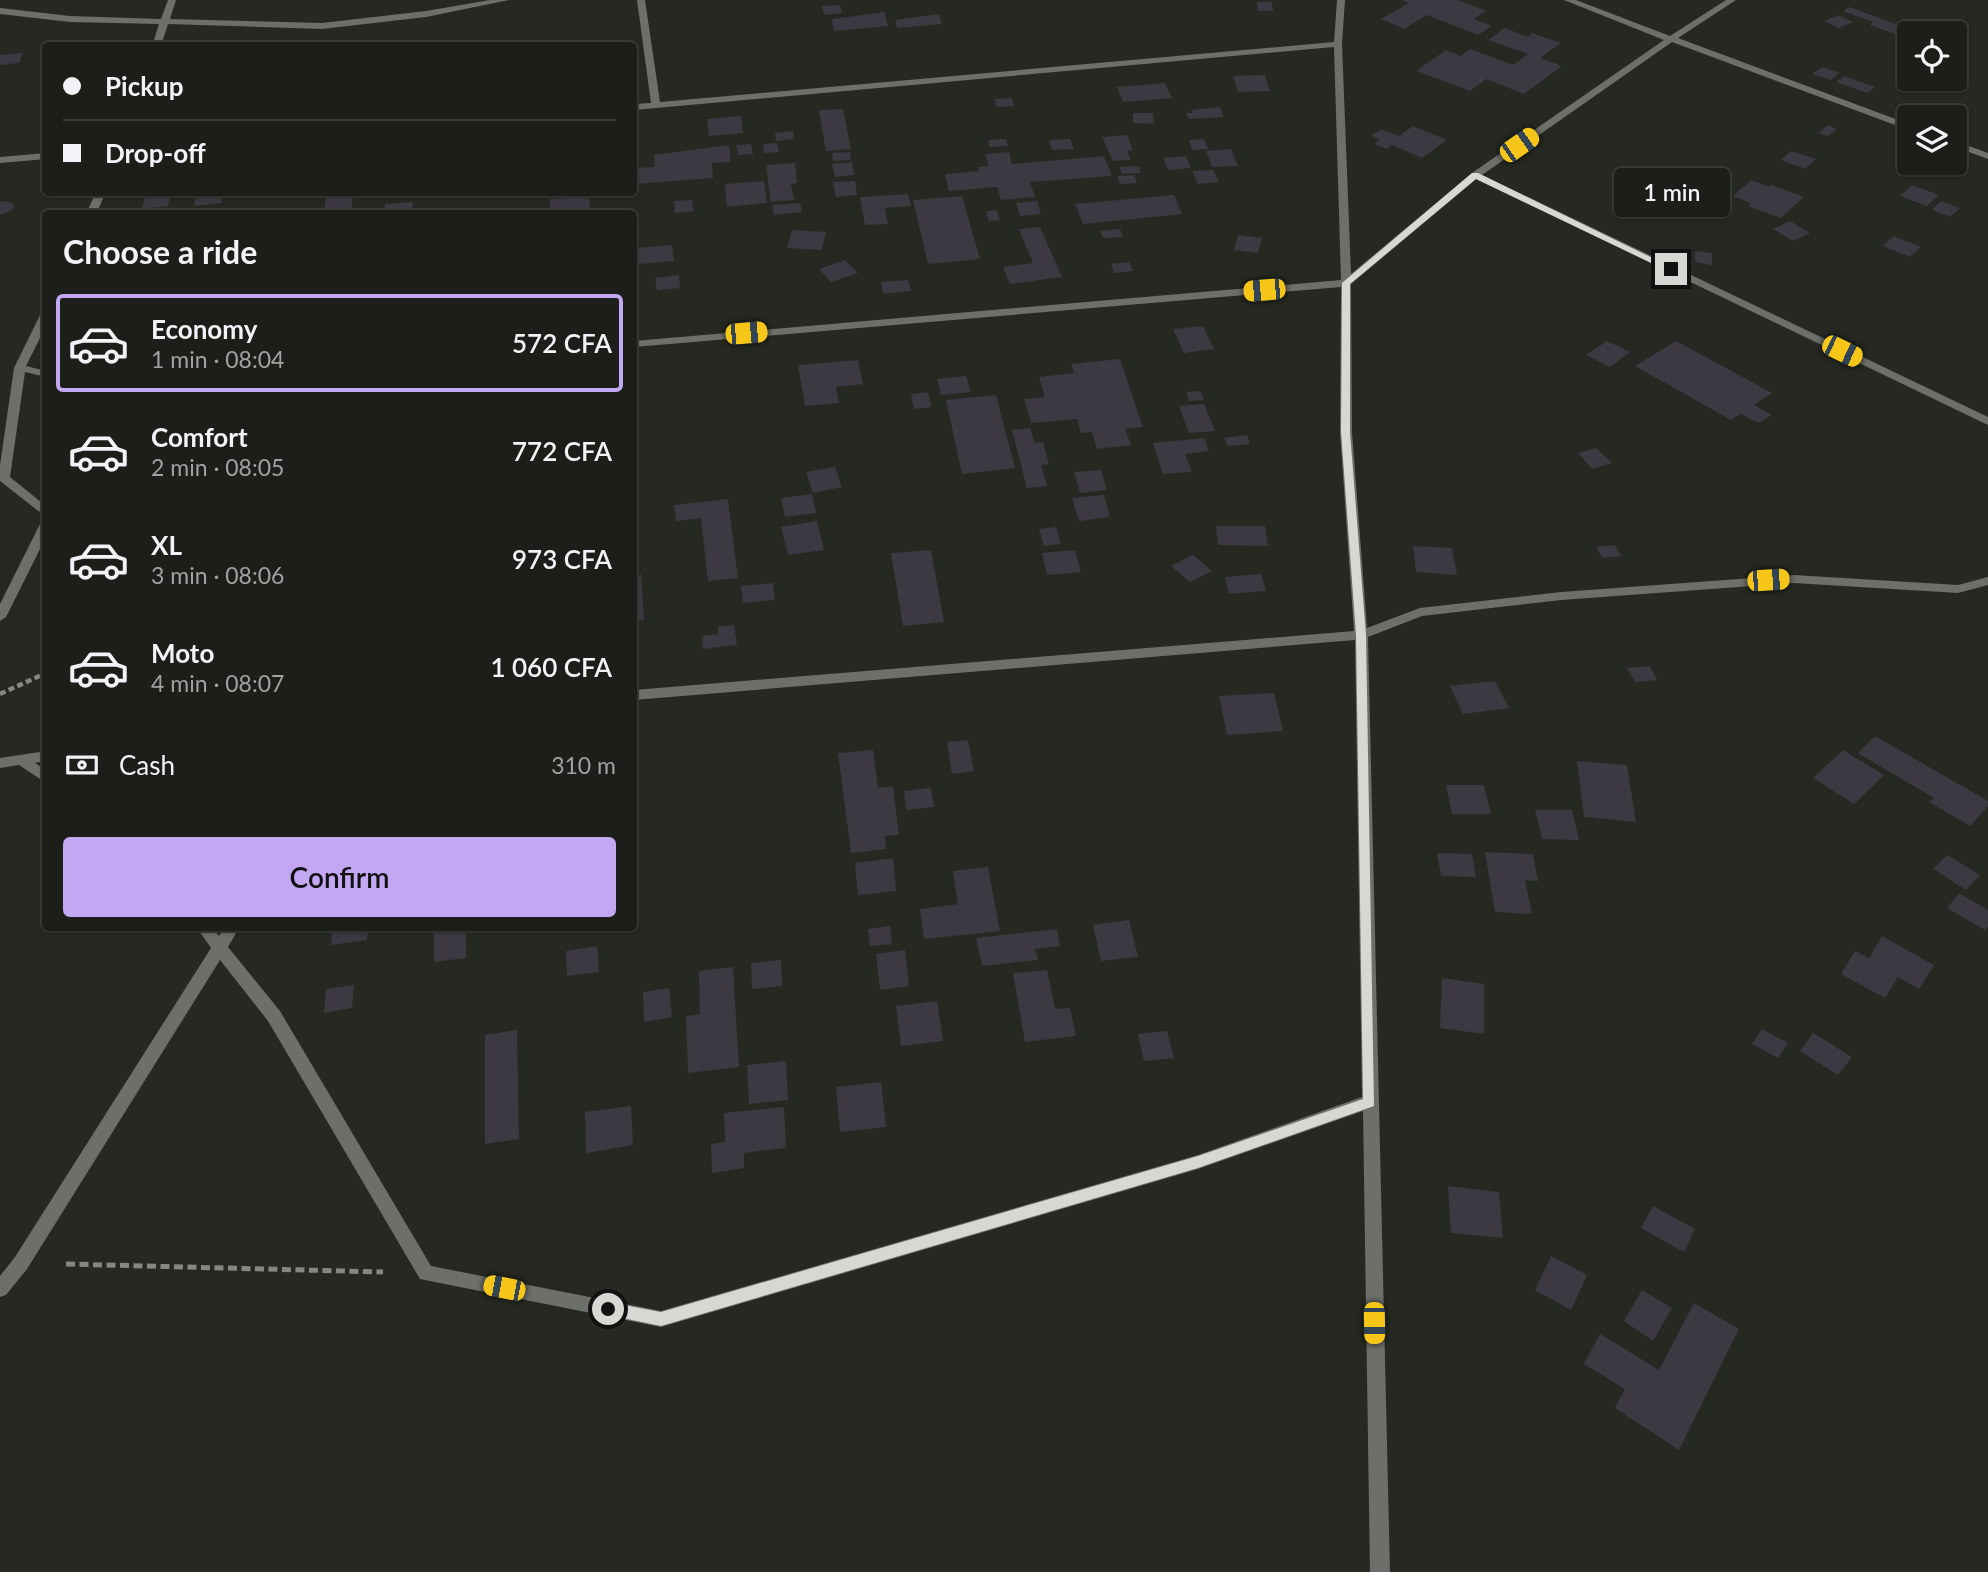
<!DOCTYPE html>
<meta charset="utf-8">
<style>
:root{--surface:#1c1f19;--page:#292c26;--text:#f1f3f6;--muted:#a0a2a2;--line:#3a3d38;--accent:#c3a7f2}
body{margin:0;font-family:Lato,sans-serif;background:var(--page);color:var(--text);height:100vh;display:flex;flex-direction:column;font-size:26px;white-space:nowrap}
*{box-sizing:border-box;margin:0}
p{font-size:23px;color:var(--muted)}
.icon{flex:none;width:38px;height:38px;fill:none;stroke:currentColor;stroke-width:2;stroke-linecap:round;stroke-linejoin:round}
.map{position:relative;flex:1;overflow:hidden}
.panel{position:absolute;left:42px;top:210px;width:595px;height:721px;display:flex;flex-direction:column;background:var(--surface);border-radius:7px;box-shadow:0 2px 5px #0004,0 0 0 2px var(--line)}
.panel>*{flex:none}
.top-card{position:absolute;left:42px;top:42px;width:595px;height:154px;border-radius:7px;box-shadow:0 2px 5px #0004,0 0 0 2px var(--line);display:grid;align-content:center;height:154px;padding:0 21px;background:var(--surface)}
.fabs{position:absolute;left:1897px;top:21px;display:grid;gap:14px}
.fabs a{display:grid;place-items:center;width:70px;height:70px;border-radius:7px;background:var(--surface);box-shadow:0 2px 5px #0004,0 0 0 2px var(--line);font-size:35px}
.end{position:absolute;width:32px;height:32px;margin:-16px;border:9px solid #d5d8d3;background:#111;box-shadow:0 0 0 4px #111}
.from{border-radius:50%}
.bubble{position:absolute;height:49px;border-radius:7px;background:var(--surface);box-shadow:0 2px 5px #0004,0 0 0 2px var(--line);font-size:23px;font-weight:600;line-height:49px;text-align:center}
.car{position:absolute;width:21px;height:42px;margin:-21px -10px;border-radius:9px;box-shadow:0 0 5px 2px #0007;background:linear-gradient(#f5c518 24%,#345 0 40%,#f5c518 0 76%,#345 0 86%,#f5c518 0)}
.top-card b{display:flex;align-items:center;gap:24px;height:66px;font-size:26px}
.top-card b+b{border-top:2px solid var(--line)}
.top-card i{width:18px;height:18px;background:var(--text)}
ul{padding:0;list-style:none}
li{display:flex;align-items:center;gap:21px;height:98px;margin:0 14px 10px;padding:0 7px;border:4px solid transparent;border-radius:7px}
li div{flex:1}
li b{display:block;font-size:26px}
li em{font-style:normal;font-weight:600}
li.active{border-color:var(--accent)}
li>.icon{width:63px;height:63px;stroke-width:1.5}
h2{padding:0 21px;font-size:32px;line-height:84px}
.pay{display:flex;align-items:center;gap:18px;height:77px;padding:0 21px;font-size:26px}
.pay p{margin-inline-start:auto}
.action{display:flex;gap:14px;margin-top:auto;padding:14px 21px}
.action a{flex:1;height:80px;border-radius:7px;background:var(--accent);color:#111;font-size:28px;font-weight:600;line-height:80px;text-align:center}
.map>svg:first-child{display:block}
.building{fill:#3c3942}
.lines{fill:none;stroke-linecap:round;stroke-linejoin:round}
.path-far1{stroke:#858882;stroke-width:4.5;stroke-dasharray:6 3.5;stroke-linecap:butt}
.path{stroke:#858882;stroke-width:5;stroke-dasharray:9 4.5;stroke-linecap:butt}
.street{fill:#6d6f6b;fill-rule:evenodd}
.route{fill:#d5d8d3}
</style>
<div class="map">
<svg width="1988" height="1572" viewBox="0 0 1988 1572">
<rect width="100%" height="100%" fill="#252921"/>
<path class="building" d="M1402,0H1458L1486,11L1473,19L1492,26L1478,35L1427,15L1404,29L1381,19L1409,3Z
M1257,2H1272L1273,11H1258Z
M840,5L842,13L824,15L822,6Z
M1849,7L1921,33H1909V39L1870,25L1873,22L1843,11Z
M884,12L888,26L834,31L832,19Z
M939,14L942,24L897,28L895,20Z
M1838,15L1853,22L1839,28L1824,21Z
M1505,28L1528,37L1532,33L1561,43L1540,58L1562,66L1524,94L1486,79L1470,91L1416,71L1446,50L1461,56L1470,49L1513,65L1528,54L1488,40Z
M23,53L19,63L0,65V55Z
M1822,67L1840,73L1831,80L1812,74Z
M1265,75L1270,91L1238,92L1233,76Z
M1844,76L1875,87L1867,93L1836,82Z
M1955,77L1969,82L1960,89L1931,79Z
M1165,83L1172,98L1123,102L1117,87Z
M1012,98L1014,106L997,107L994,99Z
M1220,107L1224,117L1189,119L1186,113H1192L1191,110Z
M843,109L851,149L826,151L819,110Z
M1133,113H1153L1154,124L1133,123Z
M741,116L743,133L709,136L707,119Z
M1828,125L1837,129L1828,136L1818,133Z
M1413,126L1447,140L1422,158L1392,145L1387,149L1374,144L1380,140L1371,136L1381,129L1399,136Z
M793,131L794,139L776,141L775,133Z
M1127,135L1133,150L1127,151L1131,160L1113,161L1102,137Z
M1006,139L1008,146L989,147L988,140Z
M1070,139L1074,149L1052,150L1049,140Z
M1204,139L1208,149L1192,150L1189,140Z
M777,143L779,152L764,153L763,144Z
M751,144L753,154L738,155L736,145Z
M729,145L731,162L712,163L713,178L634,184V168L655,167L654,155Z
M1231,149L1238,166L1212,167L1206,151Z
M1791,151L1816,159L1805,169L1781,160Z
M850,152L851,160L833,161L832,153Z
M1009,152L1012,164L1104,156L1112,176L1030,182L1035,197L1001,200L997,187L949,191L945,174L979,171L978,167L989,166L985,154Z
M1186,156L1191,168L1168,170L1163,158Z
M852,162L854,175L835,177L832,164Z
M795,163L797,183L791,184L794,200L771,202L766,165Z
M1139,166L1141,173L1122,174L1119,167Z
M1213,170L1219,182L1198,184L1192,171Z
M1134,175L1137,183L1120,184L1117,176Z
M1751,180L1769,187L1771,185L1804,197L1781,218L1748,206L1751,203L1733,196Z
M764,181L767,203L727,207L725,184Z
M855,181L857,195L836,197L833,182Z
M1912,185L1939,195L1927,206L1900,196Z
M146,192H171L168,206L142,209Z
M222,192L221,203L194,206L196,193Z
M326,192H353L351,214H324Z
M445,192H484V194L445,198Z
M567,192H589L590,214H550V199L567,198Z
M908,194L911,206L885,208L888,224L865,225L860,197Z
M1174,195L1182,214L1083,224L1075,204Z
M962,196L980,259L928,264L913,200Z
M692,200L693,211L675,213L674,201Z
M6,201L13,203L14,206L11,211L0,215V202Z
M1037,201L1041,214L1020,216L1016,203Z
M1941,201L1960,208L1950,217L1932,210Z
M413,202L412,214H384L385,204Z
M800,203L802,212L774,215L772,205Z
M997,210L1000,220L989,221L986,211Z
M1790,221L1810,233L1793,241L1773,229Z
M1040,227L1062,277L1010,284L1003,267L1033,263L1019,229Z
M1120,229L1123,237L1103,238L1100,231Z
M792,230L826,232L822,250L787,248Z
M1238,235L1262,238L1258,253L1234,250Z
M1894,236L1921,247L1910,257L1883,246Z
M672,245L674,261L639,264L637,248Z
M1670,249L1685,259L1674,264L1658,253Z
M1695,251L1712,253V265L1695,262Z
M845,260L858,273L831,282L819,269Z
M1129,262L1133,271L1114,273L1111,264Z
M679,275L680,288L657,290L655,278Z
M908,280L911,291L883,294L881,282Z
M1203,326L1214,349L1184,353L1173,329Z
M1607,341L1630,352L1610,367L1586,355Z
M1676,341L1772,393L1754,405L1772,415L1758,423L1741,414L1731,420L1635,366Z
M1120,359L1143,427L1125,429L1131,445L1097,449L1092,432L1081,433L1077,419L1031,423L1024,399L1045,397L1039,377L1074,373L1071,364Z
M858,360L863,384L836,387L839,403L805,406L798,365Z
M966,376L971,392L941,395L937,379Z
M1200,391L1204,400L1189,401L1186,392Z
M928,392L931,407L914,409L911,394Z
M996,395L1015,468L962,474L946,400Z
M1204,404L1215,431L1189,433L1179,406Z
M1030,428L1035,443L1043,442L1049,464L1041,465L1047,486L1027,488L1012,430Z
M1247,435L1250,444L1228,446L1224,438Z
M1204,438L1209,451L1185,454L1192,472L1163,474L1153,443Z
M1596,448L1612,463L1592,469L1578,453Z
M835,467L842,487L813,493L806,472Z
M1101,470L1107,490L1080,493L1074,472Z
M812,494L816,513L785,517L781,498Z
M1104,495L1110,517L1079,521L1072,498Z
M728,499L738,578L708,581L701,518L676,521L674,505Z
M817,521L824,550L788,555L781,527Z
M1216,526H1265L1268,546L1218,545Z
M1056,527L1061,544L1044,546L1039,529Z
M1615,545L1621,556L1602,558L1596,547Z
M1413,546L1452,548L1457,575L1416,572Z
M931,550L944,622L903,626L891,553Z
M1075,550L1081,572L1047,575L1042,553Z
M1193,555L1212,571L1190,582L1171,566Z
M641,574L644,620L634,621V575Z
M1261,574L1266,591L1229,594L1225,577Z
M773,583L775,600L743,603L741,586Z
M734,625L737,645L703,649L702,636L718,634V627Z
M1650,666L1657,680L1635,682L1627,668Z
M1495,681L1509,708L1463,714L1450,686Z
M1274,693L1283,731L1227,735L1219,696Z
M1875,736L1988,801V806L1970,826L1929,802L1934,798L1858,753Z
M968,740L974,771L952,774L947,742Z
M873,750L878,788L893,786L899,835L885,836L886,849L851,853L838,753Z
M1843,750L1884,775L1854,804L1813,778Z
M1577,761L1627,765L1636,822L1584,817Z
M1446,785H1484L1491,814H1452Z
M931,788L934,807L906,810L904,791Z
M1535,810H1572L1579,840L1542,839Z
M1485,852L1533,854L1538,881L1525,880L1532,914L1495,912Z
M1437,853L1472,854L1476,877L1441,876Z
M1947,855L1980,875L1966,890L1933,869Z
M893,858L896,891L858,895L855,863Z
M988,867L1000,931L924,939L920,909L958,904L953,871Z
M1959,893L1988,910V926L1985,930L1947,908Z
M1129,920L1138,957L1101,961L1093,925Z
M890,926L892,944L870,946L868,929Z
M332,928H368L367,940L331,945Z
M434,928H466V958L434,962Z
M1057,929L1060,946L1035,949L1038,960L982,966L976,938Z
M1882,936L1934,965L1919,989L1898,977L1885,998L1841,974L1855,951L1869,958Z
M597,946L599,972L567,976L566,951Z
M905,950L909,986L880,990L876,954Z
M781,960L782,986L752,989L751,963Z
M733,967L739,1067L688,1073L686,1016L700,1014L699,971Z
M1047,970L1055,1009L1070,1008L1076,1036L1025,1042L1013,973Z
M1442,978L1484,984V1034L1440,1028Z
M354,985L352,1008L324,1013L326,989Z
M669,988L672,1017L644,1022L643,992Z
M937,1001L943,1041L901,1046L896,1006Z
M1762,1029L1788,1043L1778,1058L1752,1044Z
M517,1030L519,1139L485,1144V1035Z
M1167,1031L1174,1058L1144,1061L1138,1034Z
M1813,1033L1852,1057L1838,1075L1800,1051Z
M786,1061L788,1100L749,1104L747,1065Z
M881,1082L886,1127L840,1132L836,1087Z
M631,1106L633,1145L586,1153L585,1112Z
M784,1107L786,1148L744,1153V1168L712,1173L711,1144L725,1142L724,1113Z
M1448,1186L1499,1192L1503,1238L1451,1233Z
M1653,1206L1695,1229L1684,1252L1641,1228Z
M1551,1256L1587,1275L1571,1310L1535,1290Z
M1642,1290L1672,1308L1653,1341L1624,1321Z
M1694,1303L1739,1329L1679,1450L1615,1408L1625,1389L1584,1364L1600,1334L1659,1370Z"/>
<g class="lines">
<path class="path-far1" d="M0,694L46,673"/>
<path class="path" d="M66,1264L383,1272"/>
<path class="street" d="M168,0H176L170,19L322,23L426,11L490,0H509L426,17L322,29L168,24L161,46H152L159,24L70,22L0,14V8L70,16L161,19Z
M637,0H645L660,102L1334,42L1337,0H1345L1342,44L1351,274L1472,173L1664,40L1564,0H1576L1670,36L1726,0H1736L1678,38L1909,124V130L1906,129L1672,42L1482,175L1988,417V425L1476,179L1351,284L1352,432L1367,628L1420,608L1561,592L1794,575L1958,585L1988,577V585L1958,593L1794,583L1561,600L1422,616L1368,637L1390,1572H1370L1363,1111L1198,1169L661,1327L420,1279L268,1021L220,960L27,1269L6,1295L0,1297V1276L15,1257L211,948L197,928H212L219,936L224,928H239L228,947L280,1011L431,1266L661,1311L1198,1155L1362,1097L1355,640L634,700V690L1354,631L1340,432L1341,287L634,347V341L1341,280L1334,47L634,110V104L651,103Z
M1955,141L1988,153V159L1955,147Z
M46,153V159L0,163V157Z
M96,192H106L96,214H86Z
M46,310V326L26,366L46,371V377L25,372L10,477L46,506V517L0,481V465L14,368L41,313Z
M46,520V537L6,617L0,621V604L40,524Z
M46,751V761L35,763L46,770V783L19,765L0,768V758Z"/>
</g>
<path class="route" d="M1472,173H1478L1675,269L1668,271L1476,179L1350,284V432L1366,635L1374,1106L1198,1168L661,1326L603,1314L601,1309L608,1302L661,1312L1198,1156L1363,1099L1356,635L1341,432L1342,283Z"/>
</svg>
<div class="fabs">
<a><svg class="icon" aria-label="locate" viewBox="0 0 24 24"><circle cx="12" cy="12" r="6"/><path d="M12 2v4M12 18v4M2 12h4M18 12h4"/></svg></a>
<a><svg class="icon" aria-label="layers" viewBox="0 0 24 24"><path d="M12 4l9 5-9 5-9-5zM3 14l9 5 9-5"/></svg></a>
</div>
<i class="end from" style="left:608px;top:1309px"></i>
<i class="end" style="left:1671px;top:269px"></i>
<div class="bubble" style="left:1614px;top:168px;width:116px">1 min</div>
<i class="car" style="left:1519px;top:145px;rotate:55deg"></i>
<i class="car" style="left:1264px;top:290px;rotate:265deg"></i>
<i class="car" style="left:746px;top:333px;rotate:85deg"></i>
<i class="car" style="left:1842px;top:351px;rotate:116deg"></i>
<i class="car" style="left:1768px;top:580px;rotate:86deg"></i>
<i class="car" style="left:504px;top:1288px;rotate:281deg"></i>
<i class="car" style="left:1374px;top:1323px;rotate:179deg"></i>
<div class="top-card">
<b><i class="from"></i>Pickup</b>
<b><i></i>Drop-off</b>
</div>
<section class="panel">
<h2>Choose a ride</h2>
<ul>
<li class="active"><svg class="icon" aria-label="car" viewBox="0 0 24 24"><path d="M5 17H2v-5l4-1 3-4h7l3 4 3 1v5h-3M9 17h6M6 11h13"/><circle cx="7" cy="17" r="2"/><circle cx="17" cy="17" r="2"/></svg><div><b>Economy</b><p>1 min · 08:04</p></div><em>572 CFA</em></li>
<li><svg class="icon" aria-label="car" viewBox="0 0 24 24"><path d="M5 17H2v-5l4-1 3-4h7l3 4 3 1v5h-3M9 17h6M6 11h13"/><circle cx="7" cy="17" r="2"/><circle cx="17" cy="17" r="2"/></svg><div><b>Comfort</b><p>2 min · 08:05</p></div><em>772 CFA</em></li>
<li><svg class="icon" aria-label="car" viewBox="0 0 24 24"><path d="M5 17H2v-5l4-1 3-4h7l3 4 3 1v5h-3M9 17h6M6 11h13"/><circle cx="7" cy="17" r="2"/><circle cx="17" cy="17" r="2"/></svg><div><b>XL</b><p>3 min · 08:06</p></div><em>973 CFA</em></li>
<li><svg class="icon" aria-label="car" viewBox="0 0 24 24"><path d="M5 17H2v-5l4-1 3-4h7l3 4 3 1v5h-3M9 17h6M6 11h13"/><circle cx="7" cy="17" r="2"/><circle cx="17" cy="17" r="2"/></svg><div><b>Moto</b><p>4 min · 08:07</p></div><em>1 060 CFA</em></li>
</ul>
<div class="pay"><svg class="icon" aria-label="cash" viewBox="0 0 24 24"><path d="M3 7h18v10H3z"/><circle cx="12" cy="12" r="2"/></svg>Cash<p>310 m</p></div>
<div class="action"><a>Confirm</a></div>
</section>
</div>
